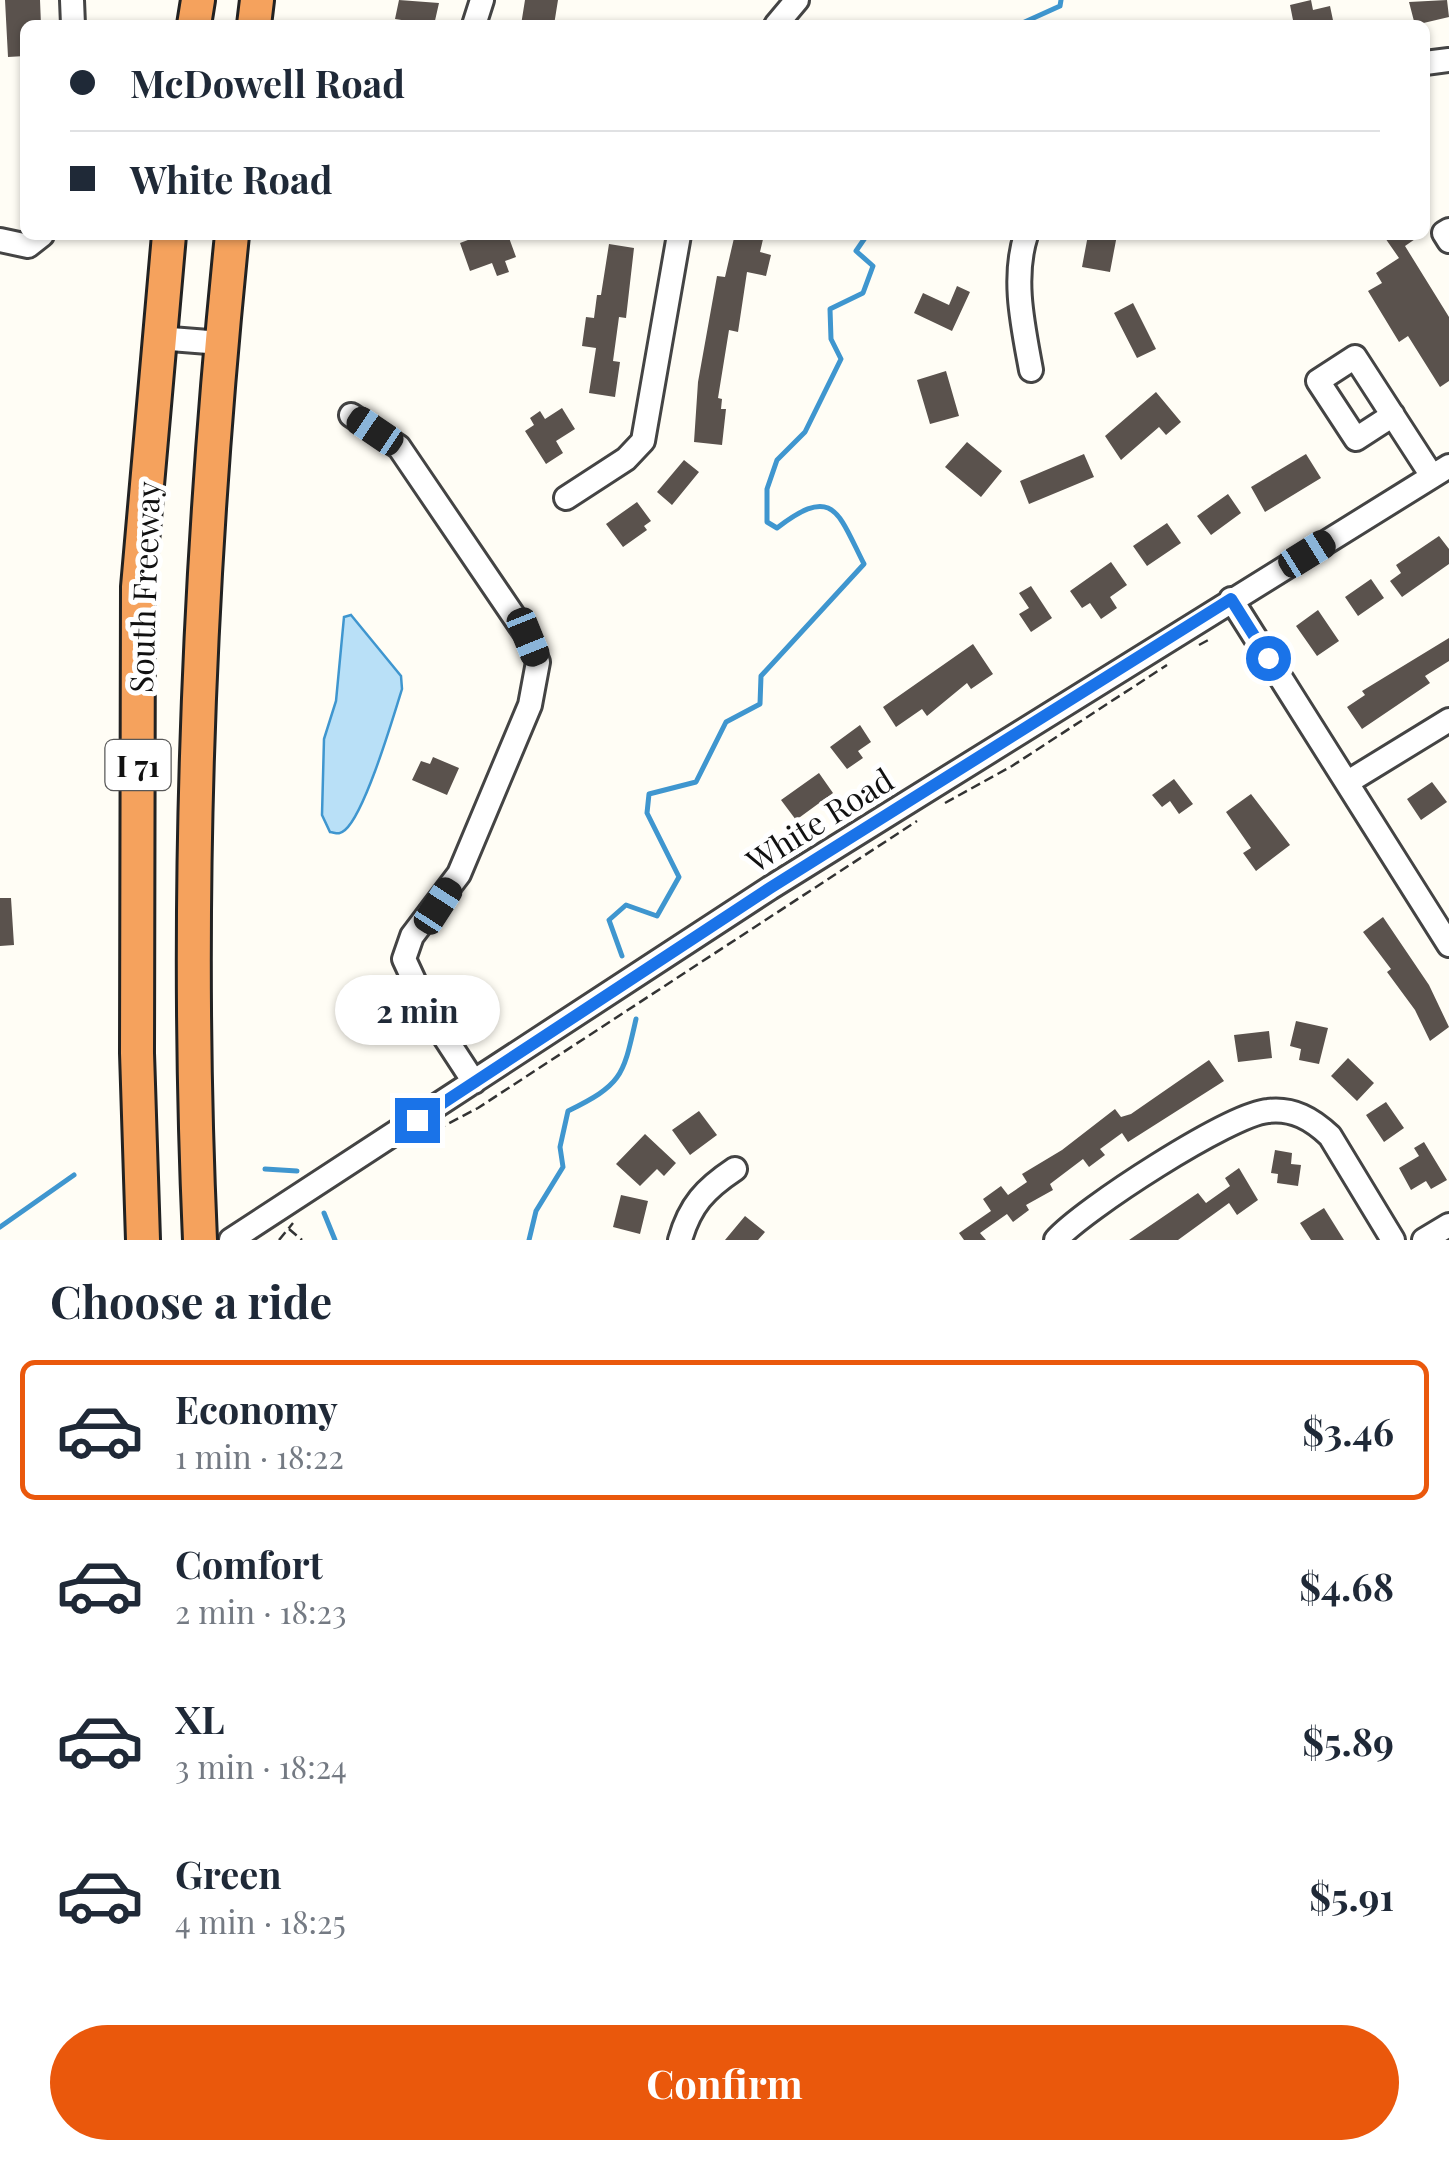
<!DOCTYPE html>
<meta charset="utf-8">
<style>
:root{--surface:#fff;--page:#f2f2f3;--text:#1f2937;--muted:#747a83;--line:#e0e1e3;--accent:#ea580c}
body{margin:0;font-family:"Playfair Display",serif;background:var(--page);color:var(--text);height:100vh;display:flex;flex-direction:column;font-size:38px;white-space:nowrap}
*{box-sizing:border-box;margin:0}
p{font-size:32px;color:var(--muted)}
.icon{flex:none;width:55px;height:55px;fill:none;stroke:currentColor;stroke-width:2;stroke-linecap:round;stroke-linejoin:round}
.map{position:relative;height:1240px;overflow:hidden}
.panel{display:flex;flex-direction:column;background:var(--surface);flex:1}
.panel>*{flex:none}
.guide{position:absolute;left:20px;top:20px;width:1410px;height:220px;border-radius:15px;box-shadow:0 2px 8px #0004;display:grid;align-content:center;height:220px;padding:0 50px;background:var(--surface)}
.end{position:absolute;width:45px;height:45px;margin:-22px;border:12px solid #1a73e8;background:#fff;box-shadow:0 0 0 5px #fff}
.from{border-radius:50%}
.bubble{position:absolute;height:70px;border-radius:35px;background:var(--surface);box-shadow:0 2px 8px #0004;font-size:32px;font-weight:700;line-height:70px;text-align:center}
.car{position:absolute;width:30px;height:60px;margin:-30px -15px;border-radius:12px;box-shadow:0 0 8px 2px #0007;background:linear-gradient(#222 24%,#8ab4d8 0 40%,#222 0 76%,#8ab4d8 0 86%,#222 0)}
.guide b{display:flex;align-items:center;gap:35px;height:95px;font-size:38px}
.guide b+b{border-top:2px solid var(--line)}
.guide i{width:25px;height:25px;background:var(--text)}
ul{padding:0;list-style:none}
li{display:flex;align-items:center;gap:30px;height:140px;margin:0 20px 15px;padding:0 30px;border:5px solid transparent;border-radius:15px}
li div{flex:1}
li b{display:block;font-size:38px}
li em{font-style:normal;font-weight:700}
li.selected{border-color:var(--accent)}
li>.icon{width:90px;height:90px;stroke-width:1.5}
h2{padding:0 50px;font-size:45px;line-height:120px}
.action{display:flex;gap:20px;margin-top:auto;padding:20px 50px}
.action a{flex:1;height:115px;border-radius:60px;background:var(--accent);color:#fff;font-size:40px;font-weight:700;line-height:115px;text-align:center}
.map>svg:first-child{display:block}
.water{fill:#b9e0f7;stroke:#3f96cf;stroke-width:2.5}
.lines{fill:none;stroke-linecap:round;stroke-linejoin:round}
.stream{stroke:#3f96cf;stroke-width:5}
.building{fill:#5a524d}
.minor-casing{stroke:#444;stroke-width:28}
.highway-casing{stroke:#222;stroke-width:38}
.path{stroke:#333;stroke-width:2.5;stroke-dasharray:10 5;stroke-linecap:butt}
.minor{stroke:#fff;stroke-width:22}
.highway{stroke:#f5a25d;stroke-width:32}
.route{stroke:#1a73e8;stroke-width:12}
.labels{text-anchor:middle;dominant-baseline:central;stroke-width:10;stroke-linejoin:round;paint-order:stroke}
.shield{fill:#fff;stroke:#585858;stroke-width:2.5}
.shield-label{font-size:30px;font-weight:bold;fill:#111}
.street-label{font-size:32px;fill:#111;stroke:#fff}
</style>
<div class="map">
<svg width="1449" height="1240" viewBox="0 0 1449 1240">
<rect width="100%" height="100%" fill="#fffdf5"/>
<path class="water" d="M351,615L401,676L402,689C393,718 365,813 345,830C339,835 337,833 330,832L322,815L324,739L336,701L344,617Z"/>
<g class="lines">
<path class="stream" d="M1018,25L1060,6L1061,0
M622,956L609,920L626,905L657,916L679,877L647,813L649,794L696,782L726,722L760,704L761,676L864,564C838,513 834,484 777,528L767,522V489L777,460L805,432L841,359L831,339L830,309L863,293L873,266L856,251L867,235
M265,1169L297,1171
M324,1213L335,1240
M0,1227L74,1175
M529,1240L536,1211L563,1167L560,1147L568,1111C623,1084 623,1076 636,1019"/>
</g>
<path class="building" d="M5,0H40L41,25H25V56L8,57Z
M399,0L439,3L434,25L395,19Z
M525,0H558L554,25H521Z
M1311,0L1313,10L1330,6L1334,25H1294L1290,5Z
M1447,0L1449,17L1415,25L1409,2Z
M481,235H508L516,257L505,261L509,272L497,276L492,263L470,271L460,243Z
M745,235H764L760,252L771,255L766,276L747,272L738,332L729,330L718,398L722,399L721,409H726L722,445L694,442L698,382L717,276L725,277L734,238L743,240Z
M1088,235H1117L1110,272L1082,267Z
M1383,235H1421L1405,246L1449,317V381L1440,387L1408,336L1399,342L1368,291L1382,283L1376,273L1399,258Z
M609,244L634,248L626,318L619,317L613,361L620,362L615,397L589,393L596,348L582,346L586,317L594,318L597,295H601Z
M957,286L970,292L952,331L914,313L923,293L949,305Z
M1133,303L1156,349L1137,358L1114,313Z
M946,371L959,416L930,424L917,380Z
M1156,392L1181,422L1166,435L1159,427L1121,460L1105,436Z
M562,408L575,429L556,441L563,453L546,464L525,431L534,425L530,418L540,411L545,419Z
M967,442L1002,471L981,497L945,467Z
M1084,454L1094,477L1029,504L1020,481Z
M1306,454L1321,478L1265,512L1251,487Z
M684,460L699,472L672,505L657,492Z
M1228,494L1241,513L1211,535L1197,516Z
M637,502L651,521L644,526L647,530L623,547L606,524Z
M1167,523L1181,543L1147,566L1133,546Z
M1439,536L1449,549V564L1402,597L1390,581L1401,573L1396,565Z
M1111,562L1127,585L1110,597L1117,608L1101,619L1090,603L1082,608L1070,591Z
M1371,579L1384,598L1358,616L1345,597Z
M1031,586L1052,618L1031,632L1019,614L1029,608L1019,593Z
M1318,610L1339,641L1317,656L1296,626Z
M1449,638V661L1425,676L1430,683L1362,729L1347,707L1365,695L1362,691Z
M973,644L993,674L971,689L967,683L927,716L922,709L896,727L883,707Z
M860,725L871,742L858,751L863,758L847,769L830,747Z
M433,757L459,768L447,795L412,780L421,761L430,764Z
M819,773L833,793L796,820L781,800Z
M1174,779L1193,804L1179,814L1170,801L1162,807L1152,795Z
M1432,782L1447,802L1421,820L1407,799Z
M1251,794L1290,845L1256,871L1243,853L1251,848L1226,812Z
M0,898H11L14,945L0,946Z
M1383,917L1429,985L1449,1027L1430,1041L1415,1010L1387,972L1391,969L1363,932Z
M1296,1021L1328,1028L1319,1064L1299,1060L1301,1049L1290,1046Z
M1269,1031L1272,1058L1238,1062L1234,1035Z
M1348,1058L1374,1083L1357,1101L1331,1076Z
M1209,1060L1224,1081L1128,1142L1122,1133L1100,1149L1105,1155L1089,1167L1083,1159L1050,1184L1053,1190L1026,1205L1029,1210L1013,1222L1007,1214L980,1233L986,1240H964L959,1233L991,1211L983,1199L1001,1186L1008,1195L1027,1182L1022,1174L1062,1150L1115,1109L1121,1117L1131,1114Z
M1386,1102L1404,1128L1384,1142L1366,1115Z
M699,1111L717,1135L690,1155L672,1130Z
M645,1134L676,1163L664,1176L657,1169L640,1186L616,1164Z
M1424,1142L1447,1180L1431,1189L1426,1181L1411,1190L1399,1168L1419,1156L1414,1148Z
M1275,1150L1292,1153L1291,1164L1301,1165L1298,1186L1277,1183L1278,1174L1271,1173Z
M1239,1168L1258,1200L1237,1215L1229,1203L1178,1240H1129L1198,1193L1206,1203L1230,1186L1225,1178Z
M621,1195L648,1201L640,1234L613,1227Z
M1324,1208L1344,1240H1311L1300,1223Z
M745,1216L765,1232L758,1240H725Z"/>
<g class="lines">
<defs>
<path id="minor" d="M72,0L73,25
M474,25L482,0
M776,25L797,0
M1425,63L1449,60
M1449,230L1444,233L1449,241
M1026,235C1012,278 1023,326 1031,370
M0,240L28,246L42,235
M158,338L221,343
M351,415L399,447L528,637L538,662L530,705L459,874L412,936L404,959L429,1013L474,1082
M1393,415L1356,439L1318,381L1355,357L1432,476
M566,498L626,459L643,441L679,235
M1231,599L1449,945
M1348,782L1449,720
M231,1240L770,888L1449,466
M680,1240C690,1205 705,1189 735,1169
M1056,1240C1082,1210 1230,1114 1268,1111C1293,1108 1312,1119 1330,1136L1393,1240
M1424,1240L1449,1225"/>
<path id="highway" d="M194,25L198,0
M254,25L257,0
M143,1240L137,1053L138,587L169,235
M200,1240C185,906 198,568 232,235"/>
</defs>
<use href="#minor" class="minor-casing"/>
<use href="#highway" class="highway-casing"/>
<path class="path" d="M1199,645L1212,638
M945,803L1012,766L1167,665
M436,1130L478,1108L917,821
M289,1229L302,1240
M279,1240L293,1223"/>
<use href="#minor" class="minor"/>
<use href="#highway" class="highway"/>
</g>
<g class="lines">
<path class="route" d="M417,1120L770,888L1231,599L1268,658"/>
</g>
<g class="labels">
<rect class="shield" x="105.5" y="740" width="65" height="50" rx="8"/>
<g class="shield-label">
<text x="138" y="765">I 71</text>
</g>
<g class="street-label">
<text transform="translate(143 587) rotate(-88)">South Freeway</text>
<text transform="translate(819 819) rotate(-32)">White Road</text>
</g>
</g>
</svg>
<i class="end from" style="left:1268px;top:658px"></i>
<i class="end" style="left:417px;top:1120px"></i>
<div class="bubble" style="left:335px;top:975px;width:165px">2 min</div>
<i class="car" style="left:375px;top:431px;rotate:304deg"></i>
<i class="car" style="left:1307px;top:554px;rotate:58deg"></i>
<i class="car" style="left:528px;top:637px;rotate:158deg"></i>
<i class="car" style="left:438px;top:906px;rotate:33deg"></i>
<div class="guide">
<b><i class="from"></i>McDowell Road</b>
<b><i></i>White Road</b>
</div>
</div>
<section class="panel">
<h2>Choose a ride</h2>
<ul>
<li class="selected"><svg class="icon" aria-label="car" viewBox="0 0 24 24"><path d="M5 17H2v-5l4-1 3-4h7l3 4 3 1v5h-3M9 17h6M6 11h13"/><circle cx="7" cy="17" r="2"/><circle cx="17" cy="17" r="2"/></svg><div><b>Economy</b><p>1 min · 18:22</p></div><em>$3.46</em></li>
<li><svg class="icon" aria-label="car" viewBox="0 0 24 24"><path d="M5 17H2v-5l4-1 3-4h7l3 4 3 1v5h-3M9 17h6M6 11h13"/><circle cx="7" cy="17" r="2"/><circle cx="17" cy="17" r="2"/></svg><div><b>Comfort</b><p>2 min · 18:23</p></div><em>$4.68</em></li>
<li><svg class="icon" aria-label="car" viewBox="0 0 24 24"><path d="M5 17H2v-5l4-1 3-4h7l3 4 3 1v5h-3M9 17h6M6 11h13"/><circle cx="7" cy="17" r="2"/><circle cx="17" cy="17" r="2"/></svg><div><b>XL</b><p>3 min · 18:24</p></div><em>$5.89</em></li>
<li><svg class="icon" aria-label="car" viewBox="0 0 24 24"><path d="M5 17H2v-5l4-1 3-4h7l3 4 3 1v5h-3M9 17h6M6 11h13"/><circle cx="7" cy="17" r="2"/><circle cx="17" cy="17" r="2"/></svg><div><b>Green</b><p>4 min · 18:25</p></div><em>$5.91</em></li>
</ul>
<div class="action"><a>Confirm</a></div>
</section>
